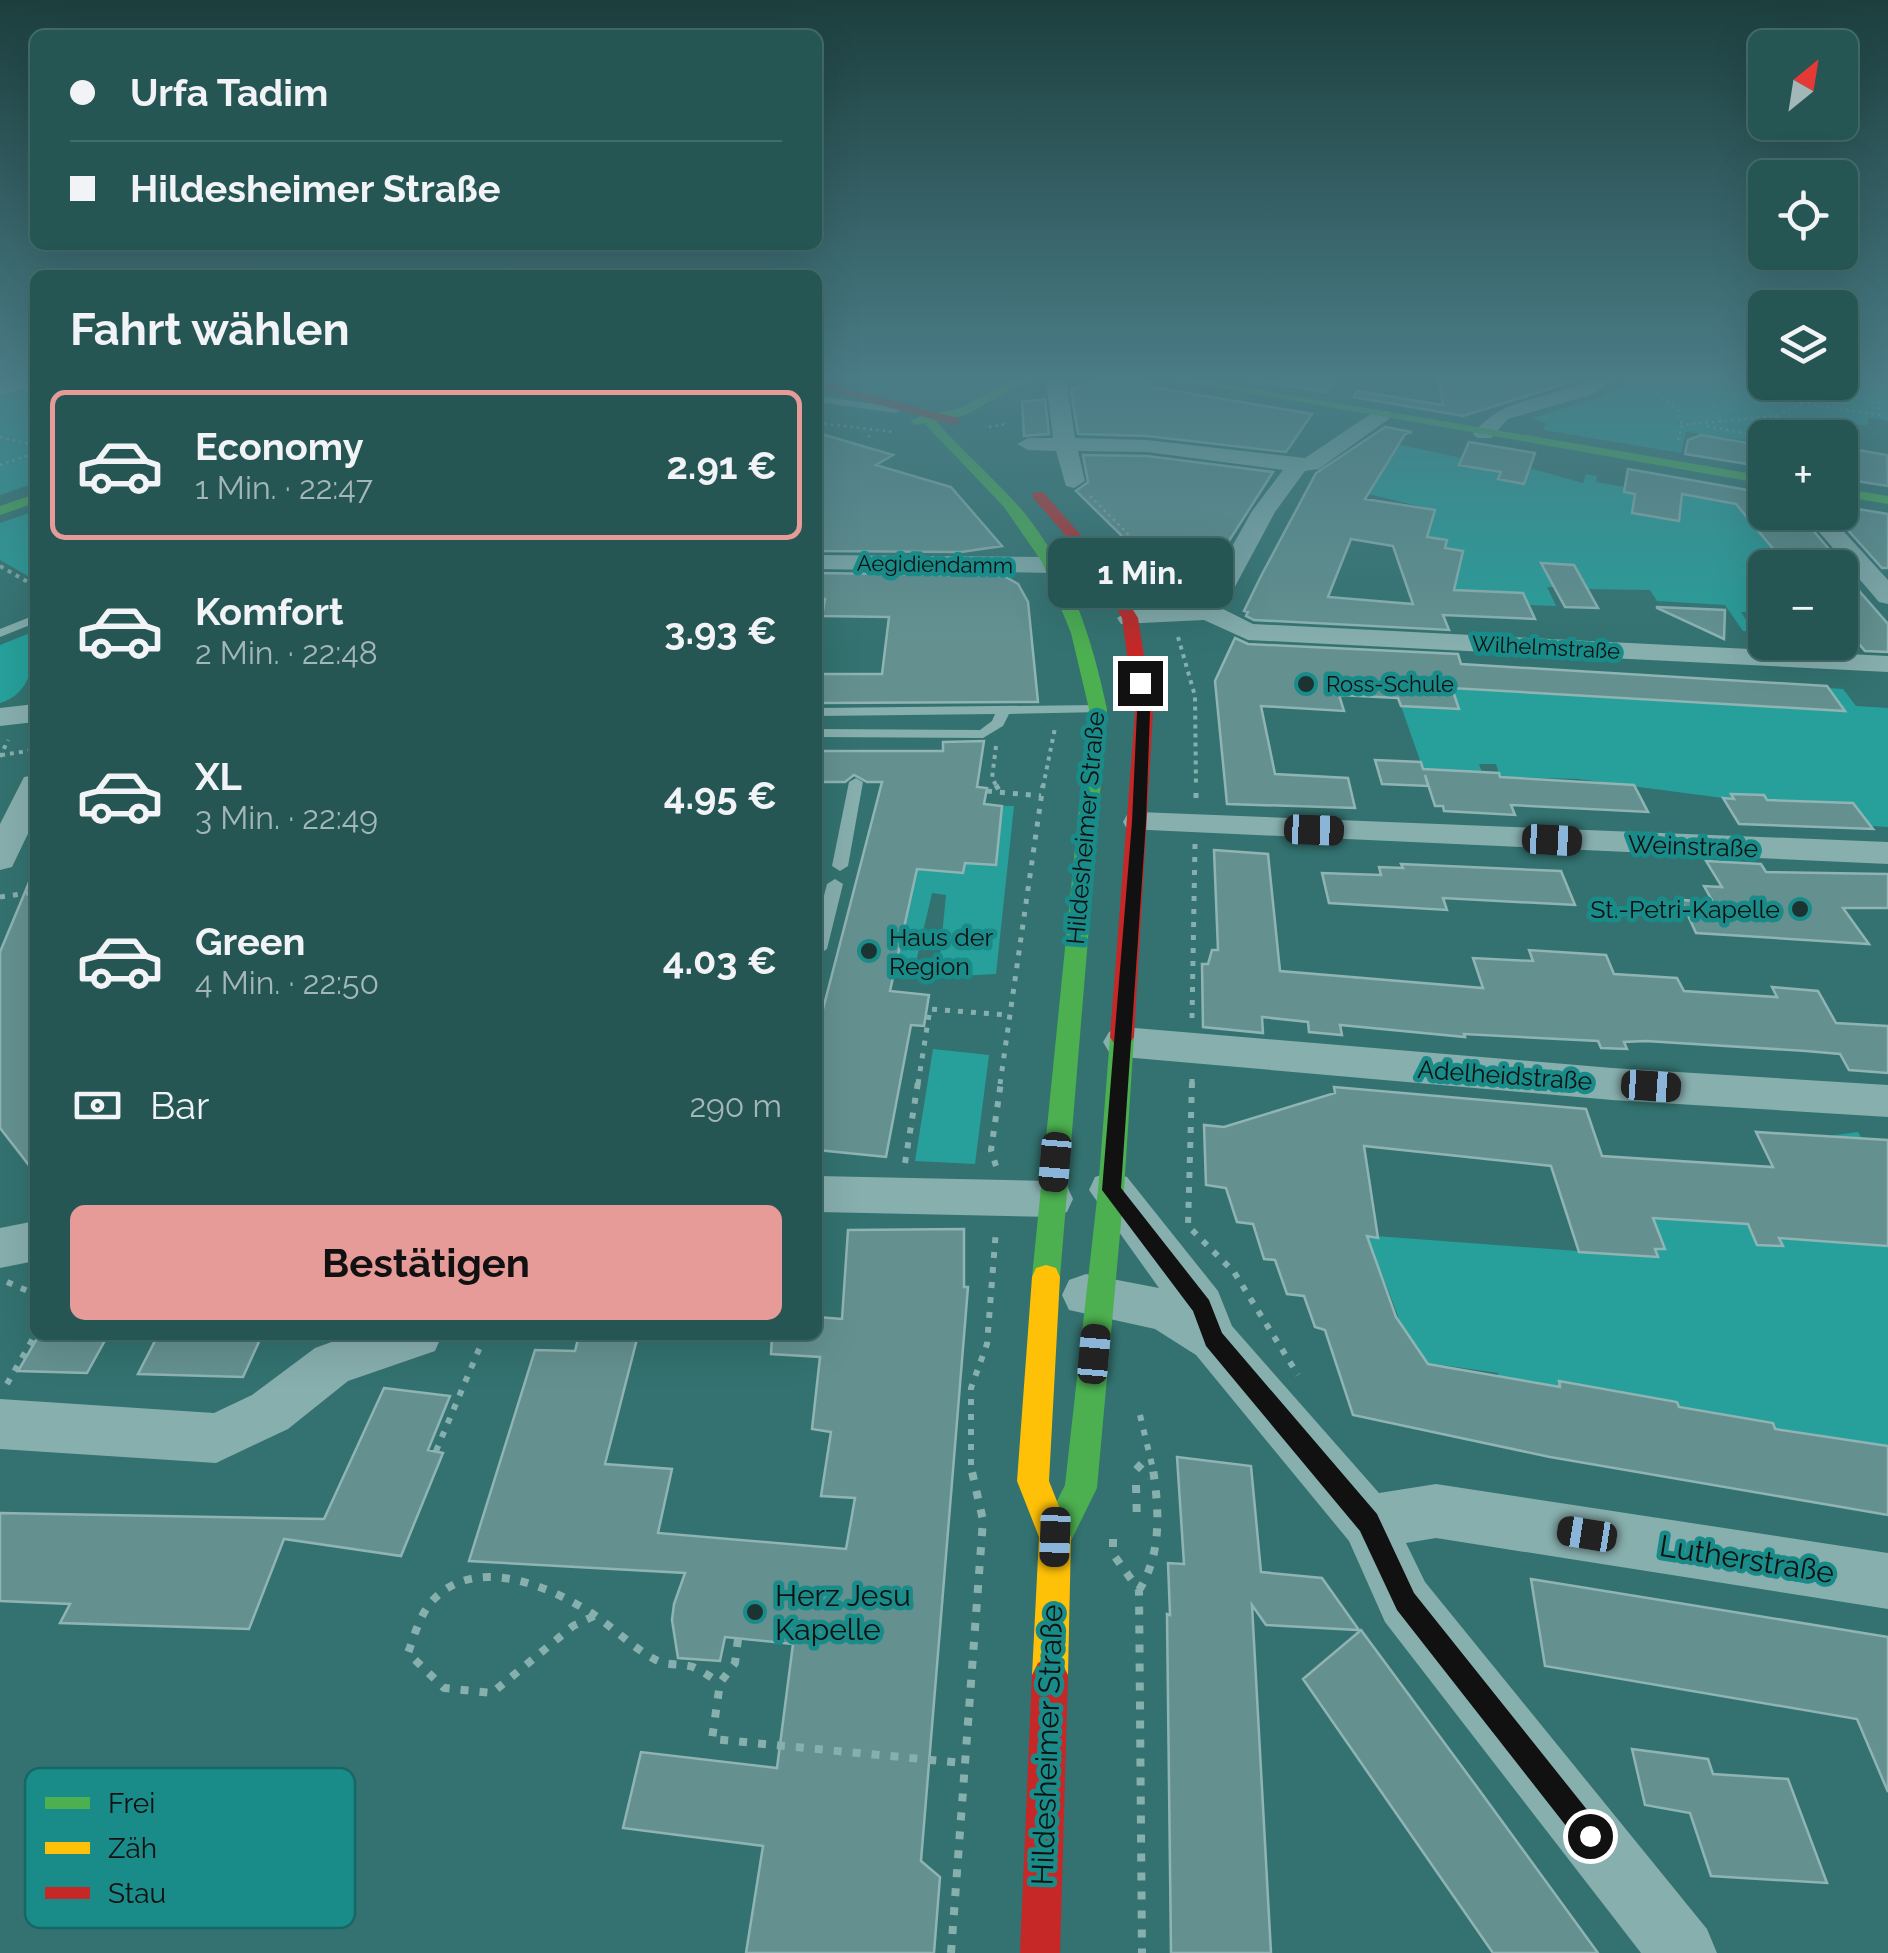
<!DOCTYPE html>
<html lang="de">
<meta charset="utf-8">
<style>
:root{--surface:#265654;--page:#325f5e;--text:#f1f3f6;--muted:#a4b7b8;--line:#426c6b;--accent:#e69b98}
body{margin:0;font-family:Raleway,sans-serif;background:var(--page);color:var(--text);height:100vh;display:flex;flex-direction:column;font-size:38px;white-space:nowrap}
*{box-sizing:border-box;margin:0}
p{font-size:32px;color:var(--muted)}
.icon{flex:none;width:55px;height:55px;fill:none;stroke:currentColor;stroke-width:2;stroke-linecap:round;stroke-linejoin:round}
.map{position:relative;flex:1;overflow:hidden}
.side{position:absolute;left:30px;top:270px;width:792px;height:1070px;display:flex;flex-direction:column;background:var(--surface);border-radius:15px;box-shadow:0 10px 40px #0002,0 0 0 2px var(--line)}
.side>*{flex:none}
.banner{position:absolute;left:30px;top:30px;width:792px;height:220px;border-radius:15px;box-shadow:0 10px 40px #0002,0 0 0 2px var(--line);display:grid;align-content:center;height:220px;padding:0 40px;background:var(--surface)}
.needle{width:65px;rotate:30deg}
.tools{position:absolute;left:1748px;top:30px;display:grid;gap:20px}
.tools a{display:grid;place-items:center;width:110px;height:110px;border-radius:15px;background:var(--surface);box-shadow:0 10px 40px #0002,0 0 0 2px var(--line);font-size:50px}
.end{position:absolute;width:45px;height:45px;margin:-22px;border:12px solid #111;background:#fff;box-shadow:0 0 0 5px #fff}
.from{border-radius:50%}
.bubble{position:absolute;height:70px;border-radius:15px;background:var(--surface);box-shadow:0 10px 40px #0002,0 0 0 2px var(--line);font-size:32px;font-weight:700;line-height:70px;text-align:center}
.car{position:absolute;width:30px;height:60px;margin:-30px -15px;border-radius:12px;box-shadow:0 0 8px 2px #0007;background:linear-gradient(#222 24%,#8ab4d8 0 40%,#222 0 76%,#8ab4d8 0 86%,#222 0)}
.banner b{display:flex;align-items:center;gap:35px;height:95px;font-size:38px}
.banner b+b{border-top:2px solid var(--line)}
.banner i{width:25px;height:25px;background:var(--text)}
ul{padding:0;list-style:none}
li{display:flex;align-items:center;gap:30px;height:150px;margin:0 20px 15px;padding:0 20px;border:5px solid transparent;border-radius:15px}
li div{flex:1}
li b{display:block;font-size:38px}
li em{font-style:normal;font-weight:700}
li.on{border-color:var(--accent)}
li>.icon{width:90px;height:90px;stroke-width:1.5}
h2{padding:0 40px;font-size:45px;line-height:120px}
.pay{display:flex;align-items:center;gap:25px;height:110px;padding:0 40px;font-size:38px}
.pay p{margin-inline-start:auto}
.action{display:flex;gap:20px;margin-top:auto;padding:20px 40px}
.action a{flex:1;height:115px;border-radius:15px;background:var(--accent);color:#111;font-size:40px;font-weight:700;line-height:115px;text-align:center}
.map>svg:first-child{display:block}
.green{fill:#27a09b}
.building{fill:#649190;stroke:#8fb4b3;stroke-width:2.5;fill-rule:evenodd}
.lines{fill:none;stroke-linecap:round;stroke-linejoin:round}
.path-far4{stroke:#87afae;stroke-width:2.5;stroke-dasharray:2.5 4;stroke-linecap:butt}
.path-far3{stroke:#87afae;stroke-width:4;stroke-dasharray:4 5;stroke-linecap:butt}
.path-far2{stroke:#87afae;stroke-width:5;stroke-dasharray:5 8;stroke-linecap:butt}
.path-far1{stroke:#87afae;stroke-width:6;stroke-dasharray:6 9;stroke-linecap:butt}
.path{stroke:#87afae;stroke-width:8;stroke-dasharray:8 11;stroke-linecap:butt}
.lane{fill:#87afae;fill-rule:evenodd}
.street{fill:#87afae;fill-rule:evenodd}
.fast{fill:#4caf50;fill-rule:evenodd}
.slow{fill:#ffc107;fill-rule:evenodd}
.jam{fill:#c62828;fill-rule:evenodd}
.route{fill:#111}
.poi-dot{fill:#1d3332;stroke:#198c89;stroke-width:4}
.labels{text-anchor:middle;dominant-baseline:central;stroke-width:9;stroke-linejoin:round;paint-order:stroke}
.far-street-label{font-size:22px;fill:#111;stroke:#198c89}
.far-poi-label{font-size:22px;fill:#111;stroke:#198c89;text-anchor:start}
.street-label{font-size:25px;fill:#111;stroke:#198c89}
.poi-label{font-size:25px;fill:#111;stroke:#198c89;text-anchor:end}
.near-street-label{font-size:30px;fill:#111;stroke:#198c89}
.near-poi-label{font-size:30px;fill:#111;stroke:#198c89;text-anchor:start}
.key{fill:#198c89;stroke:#176765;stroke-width:2.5}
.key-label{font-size:28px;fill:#111}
</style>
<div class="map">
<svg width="1888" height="1953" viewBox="0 0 1888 1953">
<rect width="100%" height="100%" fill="#337270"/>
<path class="green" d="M0,375H35V483L0,495Z
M1639,375H1765V382H1840V376L1888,377V421L1868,418L1867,426L1822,419V437L1765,438V443L1686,432L1681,453L1543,430L1546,423L1532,418L1598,398Z
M1396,444L1462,458L1460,465L1474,468L1478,460L1504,464L1498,479L1523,484L1529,468L1583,483L1586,474L1597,476L1596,482L1625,487L1624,492L1632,494L1635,486L1746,506L1764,539L1789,567L1765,568V613L1741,612L1754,632L1743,631L1725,605L1657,601L1650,590L1584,589L1574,565L1542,564L1549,578L1563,587H1547L1556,606L1529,605L1522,593L1407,587L1396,555L1399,547L1461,557L1463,552L1445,548L1446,540L1427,537L1435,510L1368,494Z
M35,511V580L0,560V523Z
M35,631C35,660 32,694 0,703V645Z
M1440,676L1843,711L1829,688L1843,689L1856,706L1888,708V827L1871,826L1853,803L1767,800L1764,795L1732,794L1734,799L1723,798L1578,779L1500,777L1496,764H1479L1482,772H1424L1401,706L1459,709L1453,692Z
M1002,806H1014L996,974L938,977L946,895L932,893L912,979L893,977L917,869L962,873L965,863L996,865Z
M933,1049L989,1055L975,1164L915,1161Z
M1858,1132L1888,1185V1446L1775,1429L1679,1407L1677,1402L1623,1398L1621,1391L1602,1388V1394L1560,1381V1387L1499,1377L1498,1373L1407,1360C1405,1322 1385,1286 1372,1249L1354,1248L1349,1234L1657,1257L1655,1249L1665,1248L1653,1218L1748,1224L1757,1245L1782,1246L1779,1239L1881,1245L1862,1199L1829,1136Z"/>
<path class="building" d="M1100,375H1137L1153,387L1312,414L1286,452L1147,436L1078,434L1071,390L1100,380Z
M1224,375L1285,378L1338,375L1326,392Z
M1438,375H1575V381L1463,416L1354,397L1357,391L1443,405Z
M1045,399L1049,434L1024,436L1022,402Z
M1385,427L1412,432L1405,434L1365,499L1435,510L1427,537L1447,540L1445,548L1463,551L1454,590L1523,593L1535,619L1443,615L1449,630L1254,620L1246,616L1248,612L1244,611L1261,576L1316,473ZM1351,539L1393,546L1413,604L1328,597Z
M818,433L893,455L876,465L951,487L1002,546L961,552L818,551Z
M1701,435L1765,446V467L1685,454L1688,440Z
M1469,442L1535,453L1524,484L1498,479L1501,472L1459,465Z
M1846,448L1887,455L1888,486L1843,479Z
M1083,455L1147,456L1273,472L1197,591L1159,589L1120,534L1076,491L1088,482Z
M1628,469L1765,493V512L1800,515L1845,568H1789L1736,504L1682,494L1679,521L1632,513L1635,494L1624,492Z
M1840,506L1888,514V568H1882L1837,518Z
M1541,563L1574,565L1598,608L1565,607Z
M1840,569L1888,624V652L1865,651L1840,621Z
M818,573L1004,576L1018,584L1028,602L1038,702L818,703V674H882L889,617L822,616L825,599H818Z
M1657,607L1725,610L1724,639L1657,608Z
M1235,638L1248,644L1458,654L1461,664L1827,686L1845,711L1452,688L1459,709L1401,706L1398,698L1339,695L1344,711L1261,706L1275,774L1348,778L1355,808L1227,804L1215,681Z
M984,741L977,787L987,788L984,804L1002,806L996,865L965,863L963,873L917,869L890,991L929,995L924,1026L911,1025L886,1157L818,1150V1009H823L882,782H867L854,775L845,782H818V751H943V742Z
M1375,760L1421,762L1423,769L1499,773L1500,777L1634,785L1648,812L1511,805L1515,815L1444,811L1443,806H1435L1425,775L1428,786L1382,784Z
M1731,794L1764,795L1767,800L1853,803L1873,829L1739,824L1723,798L1734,799Z
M1214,850L1268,854L1280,971L1483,988L1473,958L1533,961L1529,950L1606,955L1614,974L1677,978L1684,991L1777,997L1772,987L1818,991L1836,1023L1888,1026V1073L1849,1070L1840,1054L1806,1051L1646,1041L1624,1042L1627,1049L1601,1048L1598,1041L1464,1034L1465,1037L1340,1025L1342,1035L1309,1032L1308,1022L1262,1017L1263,1033L1203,1027L1202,964H1208L1212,950H1218Z
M1706,861L1761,864L1766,872L1888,874V908H1843L1869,944L1696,933L1681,900L1713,902L1704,886L1722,887Z
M1401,864L1561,871L1575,905L1443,898L1447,910L1329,903L1322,873L1381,875L1379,867L1403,868Z
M35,868V1173L0,1128V952Z
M1334,1087L1586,1109L1602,1156L1773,1167L1756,1132L1888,1140V1246L1779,1238L1783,1246L1757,1245L1748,1224L1653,1218L1665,1249H1655L1658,1257L1579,1252L1551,1166L1364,1146L1378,1238L1367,1236L1396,1317L1428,1364L1560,1387L1559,1381L1677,1402L1679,1407L1773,1423L1775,1429L1888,1446V1515L1550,1457L1353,1415L1325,1330L1315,1327L1304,1296L1287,1294L1275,1260L1264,1259L1253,1224L1237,1222L1226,1188L1206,1185L1204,1125L1224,1127L1335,1093Z
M964,1229V1287H968L921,1861L940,1877L934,1953H746L763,1846L623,1828L641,1752L777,1768L793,1644L725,1637L720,1661L678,1658L672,1620L674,1604L685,1573L469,1561L535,1350L575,1351L579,1335H638L605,1464L672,1469L658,1533L846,1549L855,1498L821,1496L831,1432L812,1429L820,1357L771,1354L772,1335H818V1317L842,1319L848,1230Z
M39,1335H108L87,1373L18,1371Z
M158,1335H262L243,1377L138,1374Z
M384,1388L450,1396L428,1450L443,1453L401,1556L284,1539L249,1629L60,1623L70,1604L0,1601V1513L324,1519Z
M1177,1457L1251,1466L1261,1572L1322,1578L1359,1630L1266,1625L1252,1605L1271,1953H1171L1167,1614L1170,1615L1168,1563L1184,1564Z
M1531,1579L1888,1637V1792L1857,1719L1545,1666Z
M1361,1630L1477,1787L1598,1953H1493L1303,1679Z
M1632,1749L1708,1759L1713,1774L1788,1779L1827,1883L1711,1876L1690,1813L1645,1805Z"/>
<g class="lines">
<path class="path-far4" d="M1101,375L1127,380
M887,378L909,375
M1642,380L1678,410L1682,425
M1840,381H1878L1879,375
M1878,381L1879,415L1802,403L1859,390Z
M1628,390L1645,377L1765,382
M1776,416L1777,438
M818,423L894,432
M1707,426L1768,438
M989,427L1006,424
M0,437L35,445
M868,437L872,435
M1678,440L1682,425L1776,416L1802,403
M0,465L35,453
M1090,496L1127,533L1143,556
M1122,543L1131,556"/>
<path class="path-far3" d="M1129,554L1158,596
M1141,554L1167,591
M0,566L35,586
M1178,637L1195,696L1196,787
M996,746L992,778L997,787
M1,755L35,750
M0,757L8,740
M1043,787L1055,728"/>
<path class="path-far2" d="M996,785L1001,794
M987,791L1041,796
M1196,798V785
M0,897L35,892
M1192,1018L1195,844
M918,1084L930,1009L1008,1015
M1000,1084L1043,785
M1192,1084V1079"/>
<path class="path-far1" d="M1192,1082L1188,1226L1234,1272L1298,1375
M905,1163L918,1082
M996,1166L991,1150L1001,1082
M7,1282L35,1294
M7,1384L35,1335
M1140,1415L1152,1465
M436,1451L485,1335
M971,1465V1388L987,1344L996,1230"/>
<path class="path" d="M1136,1464L1150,1477
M1136,1485L1137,1522
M1113,1539V1554L1139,1590L1142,1953
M1139,1590C1163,1552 1159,1506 1152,1463
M594,1616L573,1626L492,1693L444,1688L408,1653C415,1634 420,1613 435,1598C478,1555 551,1587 593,1614C614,1628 633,1648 656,1660C667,1666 681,1663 693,1667C703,1671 712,1678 720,1683
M738,1639L735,1663L720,1683L712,1739L963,1763
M951,1953L983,1520L970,1463"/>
<path class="lane" d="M818,396L896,407L901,410L896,413L818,402Z
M35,615V623L0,637V629Z
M1098,705L1105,709L1103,712L1009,714L1003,726L983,738L818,737V729L980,730L992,721L995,714L818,716V708Z
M856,778L863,782L848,866L840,871L832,866L849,782Z
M835,879L843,884L827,949L818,955V919L827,884Z"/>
<path class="street" d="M35,375V386L0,395V383Z
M1053,375L1066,380L1075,438L1147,440L1305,458L1375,411H1389V419L1319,469L1305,471L1275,512L1223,609L1253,624L1888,656V672L1248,640L1204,620L1121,624L1117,618L1130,610L1199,605L1252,511L1283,470L1147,452L1078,451L1085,481L1074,488L1066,486L1056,451L1028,450L1017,444L1028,438H1053L1046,380Z
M1597,375H1620L1593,394L1508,419L1491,438H1477L1473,434C1505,393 1553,402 1597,375Z
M1802,512H1826L1888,580V604L1879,602Z
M818,555L1053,557L1066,565L1053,573L818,569Z
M35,704V722L0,726V708Z
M35,775V819L12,867L0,870V824L24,777Z
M1139,812L1888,842V864L1127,829L1123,822L1127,815Z
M1123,1027L1612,1068L1888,1085V1117L1612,1100L1123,1057L1109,1052L1103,1042L1109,1032Z
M1111,1172L1127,1177L1218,1291L1232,1326L1379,1493L1436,1484L1888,1553V1609L1436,1538L1406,1543L1425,1582L1707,1929L1717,1953H1641L1385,1622L1349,1541L1196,1355L1155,1329L1069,1310L1062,1295L1069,1280L1086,1274L1159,1288L1089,1190L1095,1177Z
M818,1176L1051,1181L1067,1186L1073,1199L1067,1212L1051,1217L818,1212Z
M35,1221V1261L0,1268V1228Z
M351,1335H442L435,1351L348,1381L288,1429L216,1463L0,1449V1399L214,1413L252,1395L315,1348Z"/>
<path class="fast" d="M1025,375H1040L965,415L936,421C963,452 995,479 1022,510C1070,568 1092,638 1107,709L1060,1277L1056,1286L1046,1289L1036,1286L1032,1277L1089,709L1071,633L1042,562L1004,507L924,423L916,425L910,421L919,417L917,408H925L930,414L957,409Z
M1148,375H1174L1765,476V484Z
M1840,488L1888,496V504L1840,496Z
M35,494V503L0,515V506Z
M1122,1028L1130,1031L1134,1037L1124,1190L1097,1488L1067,1549L1055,1553L1043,1549L1039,1537L1065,1485L1098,1190L1110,1037L1114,1031Z"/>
<path class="slow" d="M1046,1265L1056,1268L1060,1277L1049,1481L1071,1537L1068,1675L1062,1687L1050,1693L1038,1687L1032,1675L1039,1537L1017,1481L1032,1277L1036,1268Z"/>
<path class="jam" d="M818,381L958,418L960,421L954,425L818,388Z
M1033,492H1043L1101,558L1138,618L1153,713L1134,1037L1130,1043H1114L1110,1037L1135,713L1122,618L1090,563L1033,498Z
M1050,1657L1062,1663L1068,1675L1060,1953H1020L1032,1675L1038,1663Z"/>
</g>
<linearGradient id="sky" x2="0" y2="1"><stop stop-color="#1c3f3e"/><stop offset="0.58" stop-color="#4a7c86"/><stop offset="1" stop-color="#4a7c86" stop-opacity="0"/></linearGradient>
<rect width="1888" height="648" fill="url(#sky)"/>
<path class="route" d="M1140,680L1146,683L1150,712L1146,822L1121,1188L1209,1300L1222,1333L1377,1514L1414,1593L1600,1826L1604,1836L1600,1845L1590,1850L1581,1845L1397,1610L1360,1531L1206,1346L1193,1311L1102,1190L1132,822L1137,712L1134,683Z"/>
<g class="poi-dot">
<circle cx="1306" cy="684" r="10"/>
<circle cx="1800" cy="909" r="10"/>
<circle cx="869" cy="951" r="10"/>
<circle cx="755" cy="1612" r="10"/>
</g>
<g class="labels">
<g class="far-street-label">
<text transform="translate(935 564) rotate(1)">Aegidiendamm</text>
<text transform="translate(1546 647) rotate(3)">Wilhelmstraße</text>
</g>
<g class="far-poi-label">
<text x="1326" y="684">Ross-Schule</text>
</g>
<g class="street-label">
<text transform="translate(1085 828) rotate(-85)">Hildesheimer Straße</text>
<text transform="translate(1693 846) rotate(2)">Weinstraße</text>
<text transform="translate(1505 1075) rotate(4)">Adelheidstraße</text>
</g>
<g class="poi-label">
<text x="1780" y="909">St.-Petri-Kapelle</text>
<text x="889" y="937" text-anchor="start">Haus der<tspan x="889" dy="29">Region</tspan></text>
</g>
<g class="near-street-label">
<text transform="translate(1747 1559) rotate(9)">Lutherstraße</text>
<text transform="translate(1047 1745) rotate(-88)">Hildesheimer Straße</text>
</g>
<g class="near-poi-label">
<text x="775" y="1595">Herz Jesu<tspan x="775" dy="34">Kapelle</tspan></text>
</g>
</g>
<rect x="25" y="1768" width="330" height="160" rx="15" class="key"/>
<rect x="45" y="1797" width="45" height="12" fill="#4caf50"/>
<rect x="45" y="1842" width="45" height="12" fill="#ffc107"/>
<rect x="45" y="1887" width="45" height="12" fill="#c62828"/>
<g class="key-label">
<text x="108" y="1813">Frei</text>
<text x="108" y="1858">Zäh</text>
<text x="108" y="1903">Stau</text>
</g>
</svg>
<div class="tools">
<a><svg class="needle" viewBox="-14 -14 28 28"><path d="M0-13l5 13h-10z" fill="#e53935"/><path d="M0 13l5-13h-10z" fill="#a4b7b8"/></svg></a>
<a><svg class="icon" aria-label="locate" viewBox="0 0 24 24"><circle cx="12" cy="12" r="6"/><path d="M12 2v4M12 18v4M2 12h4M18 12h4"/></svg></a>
<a><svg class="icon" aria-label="layers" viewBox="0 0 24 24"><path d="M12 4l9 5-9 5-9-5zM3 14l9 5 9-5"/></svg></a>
<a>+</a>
<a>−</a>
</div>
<i class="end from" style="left:1590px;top:1836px"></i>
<i class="end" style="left:1140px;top:683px"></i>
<div class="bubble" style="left:1048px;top:538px;width:185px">1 Min.</div>
<i class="car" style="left:1314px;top:830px;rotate:92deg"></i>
<i class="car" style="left:1552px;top:840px;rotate:93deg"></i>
<i class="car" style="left:1651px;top:1086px;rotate:94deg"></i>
<i class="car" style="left:1055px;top:1162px;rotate:185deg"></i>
<i class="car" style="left:1094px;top:1354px;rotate:5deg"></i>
<i class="car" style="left:1587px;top:1534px;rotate:279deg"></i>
<i class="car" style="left:1055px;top:1537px;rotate:182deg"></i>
<div class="banner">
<b><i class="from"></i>Urfa Tadim</b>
<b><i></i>Hildesheimer Straße</b>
</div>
<section class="side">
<h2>Fahrt wählen</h2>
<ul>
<li class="on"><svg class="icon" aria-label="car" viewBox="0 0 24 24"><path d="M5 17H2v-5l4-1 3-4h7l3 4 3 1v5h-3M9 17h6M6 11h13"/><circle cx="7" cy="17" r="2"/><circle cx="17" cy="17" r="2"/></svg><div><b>Economy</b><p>1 Min. · 22:47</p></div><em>2.91 €</em></li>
<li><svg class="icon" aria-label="car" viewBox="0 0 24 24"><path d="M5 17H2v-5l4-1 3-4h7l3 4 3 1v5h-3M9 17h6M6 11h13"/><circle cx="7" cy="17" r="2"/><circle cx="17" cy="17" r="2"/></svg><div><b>Komfort</b><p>2 Min. · 22:48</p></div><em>3.93 €</em></li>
<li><svg class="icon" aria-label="car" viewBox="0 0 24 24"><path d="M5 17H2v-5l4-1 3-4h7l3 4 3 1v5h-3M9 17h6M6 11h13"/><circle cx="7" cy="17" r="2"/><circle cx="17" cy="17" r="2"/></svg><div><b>XL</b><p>3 Min. · 22:49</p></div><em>4.95 €</em></li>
<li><svg class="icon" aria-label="car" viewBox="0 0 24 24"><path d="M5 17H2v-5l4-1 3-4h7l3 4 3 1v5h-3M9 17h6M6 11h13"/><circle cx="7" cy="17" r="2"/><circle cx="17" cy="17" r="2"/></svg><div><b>Green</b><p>4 Min. · 22:50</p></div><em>4.03 €</em></li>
</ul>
<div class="pay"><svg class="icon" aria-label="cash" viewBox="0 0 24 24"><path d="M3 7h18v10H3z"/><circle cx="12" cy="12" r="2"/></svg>Bar<p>290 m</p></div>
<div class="action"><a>Bestätigen</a></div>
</section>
</div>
